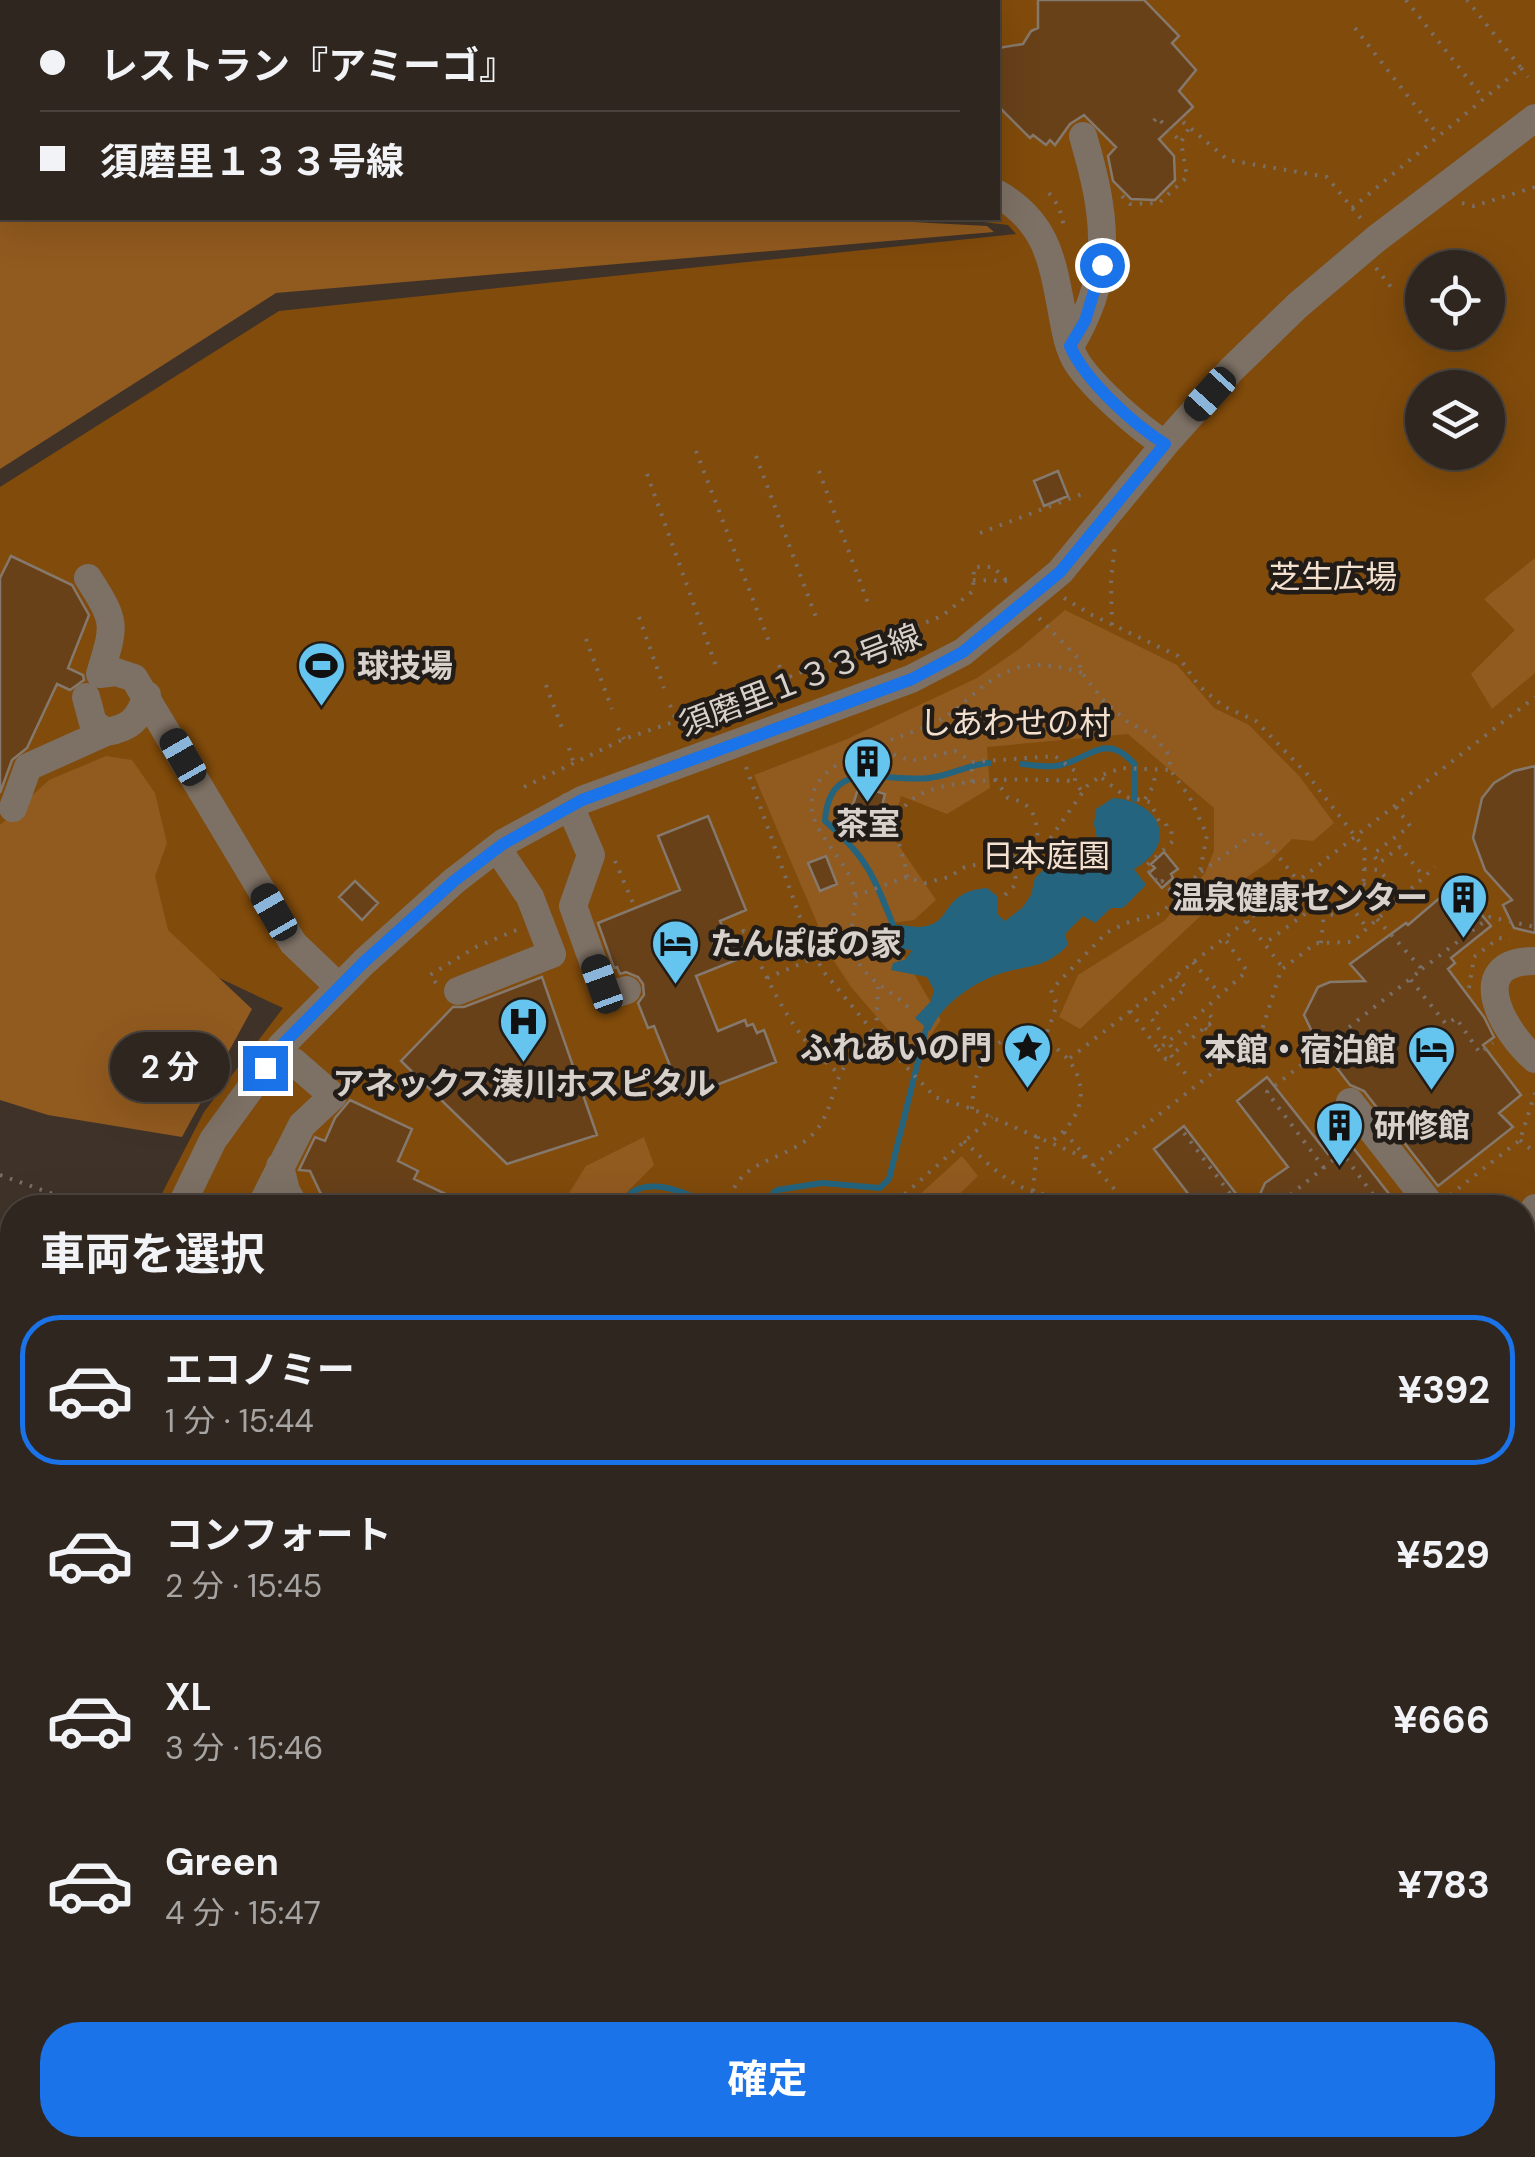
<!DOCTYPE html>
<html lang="ja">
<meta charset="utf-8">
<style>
:root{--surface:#2f261f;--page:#372e28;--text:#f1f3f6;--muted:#a7a5a4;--line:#4a433d;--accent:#1a73e8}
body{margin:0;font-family:"DM Sans","Noto Sans JP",sans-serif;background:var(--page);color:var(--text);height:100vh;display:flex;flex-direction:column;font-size:38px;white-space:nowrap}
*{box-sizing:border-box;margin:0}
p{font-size:32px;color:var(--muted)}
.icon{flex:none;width:55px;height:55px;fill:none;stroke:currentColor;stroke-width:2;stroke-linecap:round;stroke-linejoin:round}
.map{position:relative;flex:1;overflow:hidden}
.details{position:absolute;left:0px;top:1195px;width:1535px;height:962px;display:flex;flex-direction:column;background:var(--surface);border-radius:40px 40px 0 0;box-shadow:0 10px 40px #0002,0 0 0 2px var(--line)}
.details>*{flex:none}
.guide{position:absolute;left:0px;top:0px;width:1000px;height:220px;box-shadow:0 10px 40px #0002,0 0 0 2px var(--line);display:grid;align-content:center;height:220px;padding:0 40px;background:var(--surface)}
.tools{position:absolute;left:1405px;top:250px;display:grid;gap:20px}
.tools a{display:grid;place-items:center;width:100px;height:100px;border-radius:50%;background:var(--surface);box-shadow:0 10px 40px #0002,0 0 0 2px var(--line);font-size:50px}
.end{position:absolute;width:45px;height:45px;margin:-22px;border:12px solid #1a73e8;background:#fff;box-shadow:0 0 0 5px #fff}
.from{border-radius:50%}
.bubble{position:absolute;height:70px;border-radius:35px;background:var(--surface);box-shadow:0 10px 40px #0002,0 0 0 2px var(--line);font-size:32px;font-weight:700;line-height:70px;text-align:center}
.car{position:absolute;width:30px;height:60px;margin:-30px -15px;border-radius:12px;box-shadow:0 0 8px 2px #0007;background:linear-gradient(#222 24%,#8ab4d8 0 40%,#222 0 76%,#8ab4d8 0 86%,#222 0)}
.guide b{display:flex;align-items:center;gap:35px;height:95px;font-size:38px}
.guide b+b{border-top:2px solid var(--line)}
.guide i{width:25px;height:25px;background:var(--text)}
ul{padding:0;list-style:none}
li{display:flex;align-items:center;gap:30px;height:150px;margin:0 20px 15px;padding:0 20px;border:5px solid transparent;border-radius:40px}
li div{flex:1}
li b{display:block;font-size:38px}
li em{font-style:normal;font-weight:700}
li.current{border-color:var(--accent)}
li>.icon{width:90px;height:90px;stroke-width:1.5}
h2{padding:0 40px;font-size:45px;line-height:120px}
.primary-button{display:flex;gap:20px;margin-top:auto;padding:20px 40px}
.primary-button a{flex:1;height:115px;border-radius:40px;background:var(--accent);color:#fff;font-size:40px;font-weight:700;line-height:115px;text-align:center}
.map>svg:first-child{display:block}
.green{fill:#814b0b;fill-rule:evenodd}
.forest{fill:#915a1f}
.water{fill:#24647e}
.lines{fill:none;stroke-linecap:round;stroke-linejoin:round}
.stream{stroke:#24647e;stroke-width:6}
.building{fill:#684119;stroke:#85786c;stroke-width:2.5}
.path{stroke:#796f67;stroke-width:4;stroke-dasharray:2.5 8;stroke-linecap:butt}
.minor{stroke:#7d7064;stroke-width:28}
.route{stroke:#1a73e8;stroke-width:12}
.labels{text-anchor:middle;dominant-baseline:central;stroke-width:9;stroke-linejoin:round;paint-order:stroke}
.park-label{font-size:32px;fill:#f4e0cf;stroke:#211c17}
.poi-label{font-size:32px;font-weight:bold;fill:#d8d1cb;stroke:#211c17;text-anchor:start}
.street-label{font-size:32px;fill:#d8d1cb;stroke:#211c17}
</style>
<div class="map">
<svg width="1535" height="2157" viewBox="0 0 1535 2157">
<rect width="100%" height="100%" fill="#3f3329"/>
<path class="green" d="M255,0H1535V1379L1523,1407L1522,1208L155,1207L204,1112L283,1008L168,954L0,866V487L279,311L1016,234L1008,225L951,218H998V2ZM1422,268H1488V332H1422ZM1422,388H1488V452H1422Z
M12,1429V2145H660L657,2157H0V1439Z"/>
<path class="forest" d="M0,0L277,2H2V218H839L987,226L994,232L276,293L0,469Z
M1535,558V673L1492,709L1471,674L1515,630L1484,599Z
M1065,610L1177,665L1214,708L1249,725L1300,777L1334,823L1313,841L1292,839L1269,862L1226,892L1080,1029L1059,1017L1078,975L1164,921L1205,873L1214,851V808L1128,734L987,747L990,788L947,814L901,796L891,834L936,900L914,920L885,924L941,1020L914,1060L851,987L832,958L754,775L845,740L977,678L1019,649Z
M106,756L132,760L155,793L167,843L155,876L168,930L252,1009L182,1137L48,1115L0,1100V825L49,780Z
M644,1137L654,1165L612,1207H527L564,1201L586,1166Z
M962,1156L978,1176L946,1207H906Z
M1535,1370V2157H651L653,2145H1522V1396Z"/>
<path class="water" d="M1113,798C1160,801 1180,843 1134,869L1146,885L1123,908H1111L1095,923L1083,916L1065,934L1068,945C1043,971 1026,964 996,975C969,985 941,1006 930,1031L915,1018L931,1001L934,990L927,977L891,970L893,963L906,959L912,950L900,949L889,953L887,940L893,925C903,924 915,929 926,926C953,921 941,892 987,888L997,896V914L1005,921L1023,907L1031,895L1035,878L1053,860C1073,867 1085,873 1101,857L1094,824L1096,809Z"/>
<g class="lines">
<path class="stream" d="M1022,764C1032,765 1044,767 1055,766C1088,762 1105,729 1135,765V799
M893,925C874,876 866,856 825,821C829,755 885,783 929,778C950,776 969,764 989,763
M619,1208C623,1202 629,1193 636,1190C660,1179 694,1196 715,1208
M756,1208L777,1190L822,1183L880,1188L889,1179L926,1029"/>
</g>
<path class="building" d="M1038,0H1144L1179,36L1172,43L1196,70L1179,91L1193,107L1159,139L1174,156L1175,180L1155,200L1131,199L1113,181L1108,156L1116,147L1084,115L1070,124L1055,145L1050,140L1046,145L1033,135L1030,138L998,106V48L1023,44L1031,31L1038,28Z
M1058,471L1068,496L1044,506L1034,481Z
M11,556L72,585L89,615L68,668L83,675L84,680L70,690L57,684L27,748L12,760L0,793V578Z
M1535,766V933L1514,928L1503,905L1512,900L1485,870L1473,838L1482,798L1494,783L1514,771Z
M859,786L885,794L879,817L875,816L873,824L849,817Z
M708,816L746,910L720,921L736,960L696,976L718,1031L745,1020L747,1026L753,1024L757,1033L764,1030L776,1062L683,1098L654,1026L648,1028L638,1003L644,995L643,984L638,977L626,972L620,974L617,967L614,968L598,923L680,890L658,836Z
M1164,852L1178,869L1171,874L1173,878L1162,888L1149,873L1155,868L1151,864Z
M826,856L837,884L820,891L808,863Z
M355,881L378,903L362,920L339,897Z
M1456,884L1491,926L1451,958L1455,963L1448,969L1484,1017L1494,1037L1483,1045L1521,1095L1499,1113L1513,1127L1438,1186L1364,1091L1350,1085L1317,1042L1304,1015L1318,987L1330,982L1365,981L1350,964L1406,923L1408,925Z
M542,977L597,1135L507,1164L401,1061L453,1007H464Z
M1267,1077L1328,1154L1347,1140L1400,1208H1254L1265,1183L1288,1167L1237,1101Z
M350,1100L412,1129L398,1161L418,1171L414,1179L475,1208H336L331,1204L320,1192L310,1171L299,1170L315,1137L325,1141L335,1118Z
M1184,1126L1247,1208H1199L1154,1149Z"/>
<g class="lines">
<path class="path" d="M1406,0L1483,98
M1355,28L1438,135
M1521,68L1528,77
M1154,121L1157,117L1181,142
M1183,122L1228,160L1327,177L1361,219
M1049,193L1059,207L1064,226
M1122,196L1130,204L1159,203L1187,177L1181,142L1189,128
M1462,203L1474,206L1535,187
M1352,208L1521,68L1467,0
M1376,268L1391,287
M696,451L770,644
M756,456L817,620
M819,471L869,606
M647,474L716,666
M980,533L1082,494
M973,580L1007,581
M1064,598L1090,614L1178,656L1199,686L1223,706L1256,721L1307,774L1365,849L1363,894L1338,915L1324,914L1313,908L1264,944
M639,617L664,688
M1039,618L1078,658L1082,673L1102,699L1128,722L1153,735L1167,752L1173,774L1189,796L1207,835L1200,872L1177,898L1161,913L1126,923L1106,933L1051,990L1057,1005L1045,1038
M1112,625L1111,579L1115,545
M878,629L882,639
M586,639L612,709
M779,665L784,679L942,616L973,591L974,567H993L1008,582
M546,685L562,728
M670,705L677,722
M618,728L624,739
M692,734L688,730L731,708
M874,747L911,761L955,751L972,762L1055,756L1075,771V781L1082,792
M569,748L574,765
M746,767L811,948L823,971L876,1035L935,1097L972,1109L1086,1158
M1102,778L1126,797L1150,802L1159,821L1166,823L1167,828L1171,830L1173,841L1145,867L1159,884L1162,881L1177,898
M995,779L1008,798C1037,803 1037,822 1038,848
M972,782V762
M524,787L624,739L723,705L720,693L725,692L735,720
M1145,799L1154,785L1155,771
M1396,807L1410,826L1373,854L1379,863L1400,847L1424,877
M615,861L633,903
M1364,869L1379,870L1403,897
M1201,872L1258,831L1298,881
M907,877C905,855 889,831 903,809C926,772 1037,780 1075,781
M1363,884L1402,896
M1293,885L1313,908
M1285,891L1305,914
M1005,895L1016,884L1014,857
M855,896L907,877L925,883L949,877L965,867L1022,856L1047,843L1087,786L1102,775L1122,768L1172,770
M1279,896L1298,919
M1350,905L1367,928
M1377,919L1422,969L1410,979L1446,1024L1456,1018L1480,1053L1493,1043
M1247,921L1283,968
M712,942L744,931C770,983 792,1039 840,1074
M1321,943L1324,914
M1193,962L1219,993
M1422,969L1490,917L1535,927
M1176,976L1186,988L1151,1018L1175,1052L1214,1020L1207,1012
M767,978L816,957
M436,983L430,975L476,947L519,929
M1469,988L1474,957L1499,938L1510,939
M908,1007C891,990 873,985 858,962C844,938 856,919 855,895C852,857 800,831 814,791C829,750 911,739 945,717C969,701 986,678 1014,669C1038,661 1058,666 1082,673
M1130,1011L1158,1049L1168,1042L1247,971L1225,939
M1209,1024L1236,1054
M1205,1028L1232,1057
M1158,1049L1166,1059L1172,1055
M1171,1055L1188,1077
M1070,1058L1535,697
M972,1109C973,1099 973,1088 976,1078C1003,980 1139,1077 1052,1141
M1064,1132L1131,1208
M1184,1133L1241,1208
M1520,1140L1535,1153
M964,1141C985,1161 1006,1184 1035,1192C1053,1197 1063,1194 1078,1208
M1093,1166L1260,1036L1281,970L1316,943L1352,942L1435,867
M1324,1168L1267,1092L1410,979
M0,1175L92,1208
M1033,1191L1038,1136
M1450,1195L1520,1140L1535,1093
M654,1208L655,1205H675
M729,1208C733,1158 785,1163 813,1134C829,1117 831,1097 839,1077C846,1060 862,1047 876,1035L878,987
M889,1208L992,1117
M1274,1208L1342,1153L1383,1208
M0,1867L12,1855
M0,2087L12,2082
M0,2091L3,2116
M0,2104L12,2101
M0,2117L12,2115
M535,2145L553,2157
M264,2157L283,2145"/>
<path class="minor" d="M333,2V0
M998,194C1047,223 1052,259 1062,312C1065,329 1068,349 1078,364C1095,389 1140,429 1165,444
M1070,346C1115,272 1106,215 1083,136
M88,578C117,623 115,624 100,674L116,672L134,678L293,943L339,987
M86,697L93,723L106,732C131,728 139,719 147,695
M570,806L591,855L573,906L601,984L614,994L627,990
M13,808L28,767L106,732
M1535,961C1463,961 1503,1032 1535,1059
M458,991L552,954L530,897L497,848
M1350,1102L1433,1208
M280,1166L286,1191L296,1208
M180,1208L213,1140L281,1046L364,962L454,881L503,843L582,800L911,679L963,652L1060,572L1165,444L1232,369L1297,306L1376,239L1535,118
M260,1208L302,1125L333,1096L294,1062
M1522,1230L1535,1208
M0,1464L12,1453
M0,1556L12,1544
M0,1725L12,1713
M0,1744L12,1757
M130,2157L174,2145
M403,2157L413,2145
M620,2157L622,2145"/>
</g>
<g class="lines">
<path class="route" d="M265,1068L281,1046L364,962L454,881L503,844L582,800L912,679L963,652L1060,572L1165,444C1133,424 1085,380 1070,346L1085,321L1102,265"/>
</g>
<defs>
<symbol id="stadium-pin" viewBox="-11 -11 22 30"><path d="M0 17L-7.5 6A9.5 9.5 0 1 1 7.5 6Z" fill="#65c5ef" stroke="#211c17"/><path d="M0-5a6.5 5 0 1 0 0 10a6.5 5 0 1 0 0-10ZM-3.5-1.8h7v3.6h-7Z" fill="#111"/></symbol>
<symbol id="building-pin" viewBox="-11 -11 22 30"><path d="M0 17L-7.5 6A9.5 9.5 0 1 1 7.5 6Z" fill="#65c5ef" stroke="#211c17"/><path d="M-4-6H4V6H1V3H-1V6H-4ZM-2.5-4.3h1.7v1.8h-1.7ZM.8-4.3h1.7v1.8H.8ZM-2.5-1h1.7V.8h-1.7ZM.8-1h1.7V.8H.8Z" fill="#111"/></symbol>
<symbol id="hotel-pin" viewBox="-11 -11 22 30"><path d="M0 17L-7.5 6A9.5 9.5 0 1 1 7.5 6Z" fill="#65c5ef" stroke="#211c17"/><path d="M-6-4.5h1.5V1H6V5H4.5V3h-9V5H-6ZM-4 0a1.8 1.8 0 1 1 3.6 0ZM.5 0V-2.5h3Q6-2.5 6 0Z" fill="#111"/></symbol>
<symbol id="hospital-pin" viewBox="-11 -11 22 30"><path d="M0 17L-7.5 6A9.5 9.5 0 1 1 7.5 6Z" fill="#65c5ef" stroke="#211c17"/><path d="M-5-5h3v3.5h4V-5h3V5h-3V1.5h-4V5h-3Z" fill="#111"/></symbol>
<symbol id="sight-pin" viewBox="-11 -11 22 30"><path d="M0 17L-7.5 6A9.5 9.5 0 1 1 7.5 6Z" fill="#65c5ef" stroke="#211c17"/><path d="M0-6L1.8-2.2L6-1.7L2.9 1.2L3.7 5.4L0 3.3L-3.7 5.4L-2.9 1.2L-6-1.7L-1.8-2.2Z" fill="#111"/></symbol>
</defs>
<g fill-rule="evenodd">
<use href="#stadium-pin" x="294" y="638" width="55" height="75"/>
<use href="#building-pin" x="840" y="734" width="55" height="75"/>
<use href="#building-pin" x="1436" y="870" width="55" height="75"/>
<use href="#hotel-pin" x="648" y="916" width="55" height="75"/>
<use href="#hospital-pin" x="496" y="994" width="55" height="75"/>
<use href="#sight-pin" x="1000" y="1020" width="55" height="75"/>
<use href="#hotel-pin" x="1404" y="1022" width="55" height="75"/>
<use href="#building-pin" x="1312" y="1098" width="55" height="75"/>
</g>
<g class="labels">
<g class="park-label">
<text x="1333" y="577">芝生広場</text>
<text x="1015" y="723">しあわせの村</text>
<text x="1046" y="856">日本庭園</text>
</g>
<g class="poi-label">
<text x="357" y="666">球技場</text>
<text x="868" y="824" text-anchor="middle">茶室</text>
<text x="1428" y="898" text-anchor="end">温泉健康センター</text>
<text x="710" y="944">たんぽぽの家</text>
<text x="992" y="1048" text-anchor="end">ふれあいの門</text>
<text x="1396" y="1050" text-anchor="end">本館・宿泊館</text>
<text x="524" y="1084" text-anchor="middle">アネックス湊川ホスピタル</text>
<text x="1374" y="1126">研修館</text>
</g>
<g class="street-label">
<text transform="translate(800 680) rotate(-21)">須磨里１３３号線</text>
</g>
</g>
</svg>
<div class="tools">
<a><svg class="icon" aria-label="locate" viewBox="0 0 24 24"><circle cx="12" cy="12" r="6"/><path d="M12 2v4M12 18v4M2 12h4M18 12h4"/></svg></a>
<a><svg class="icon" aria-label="layers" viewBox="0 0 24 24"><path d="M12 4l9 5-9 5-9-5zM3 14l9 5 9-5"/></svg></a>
</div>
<i class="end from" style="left:1102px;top:265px"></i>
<i class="end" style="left:265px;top:1068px"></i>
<div class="bubble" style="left:110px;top:1032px;width:120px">2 分</div>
<i class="car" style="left:1210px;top:394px;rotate:222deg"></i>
<i class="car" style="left:183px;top:757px;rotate:330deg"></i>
<i class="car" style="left:274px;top:912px;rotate:330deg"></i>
<i class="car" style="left:602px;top:984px;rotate:340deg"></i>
<div class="guide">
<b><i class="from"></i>レストラン『アミーゴ』</b>
<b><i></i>須磨里１３３号線</b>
</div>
<section class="details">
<h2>車両を選択</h2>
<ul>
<li class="current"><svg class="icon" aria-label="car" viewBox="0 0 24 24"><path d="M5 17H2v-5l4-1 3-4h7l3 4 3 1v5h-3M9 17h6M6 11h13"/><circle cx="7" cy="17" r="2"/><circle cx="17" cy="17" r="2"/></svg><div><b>エコノミー</b><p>1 分 · 15:44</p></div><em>¥392</em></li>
<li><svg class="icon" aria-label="car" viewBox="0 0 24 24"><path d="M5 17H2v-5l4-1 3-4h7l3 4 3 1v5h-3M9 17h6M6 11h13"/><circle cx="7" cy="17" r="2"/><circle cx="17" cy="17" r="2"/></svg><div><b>コンフォート</b><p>2 分 · 15:45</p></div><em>¥529</em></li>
<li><svg class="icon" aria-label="car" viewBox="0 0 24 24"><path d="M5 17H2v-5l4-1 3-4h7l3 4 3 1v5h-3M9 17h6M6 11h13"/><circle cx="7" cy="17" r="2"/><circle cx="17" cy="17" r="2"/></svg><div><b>XL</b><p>3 分 · 15:46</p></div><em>¥666</em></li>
<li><svg class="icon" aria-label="car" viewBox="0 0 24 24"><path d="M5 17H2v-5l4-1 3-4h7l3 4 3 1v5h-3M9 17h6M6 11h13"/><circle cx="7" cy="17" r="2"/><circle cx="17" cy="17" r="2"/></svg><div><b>Green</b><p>4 分 · 15:47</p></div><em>¥783</em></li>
</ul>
<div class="primary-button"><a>確定</a></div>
</section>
</div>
